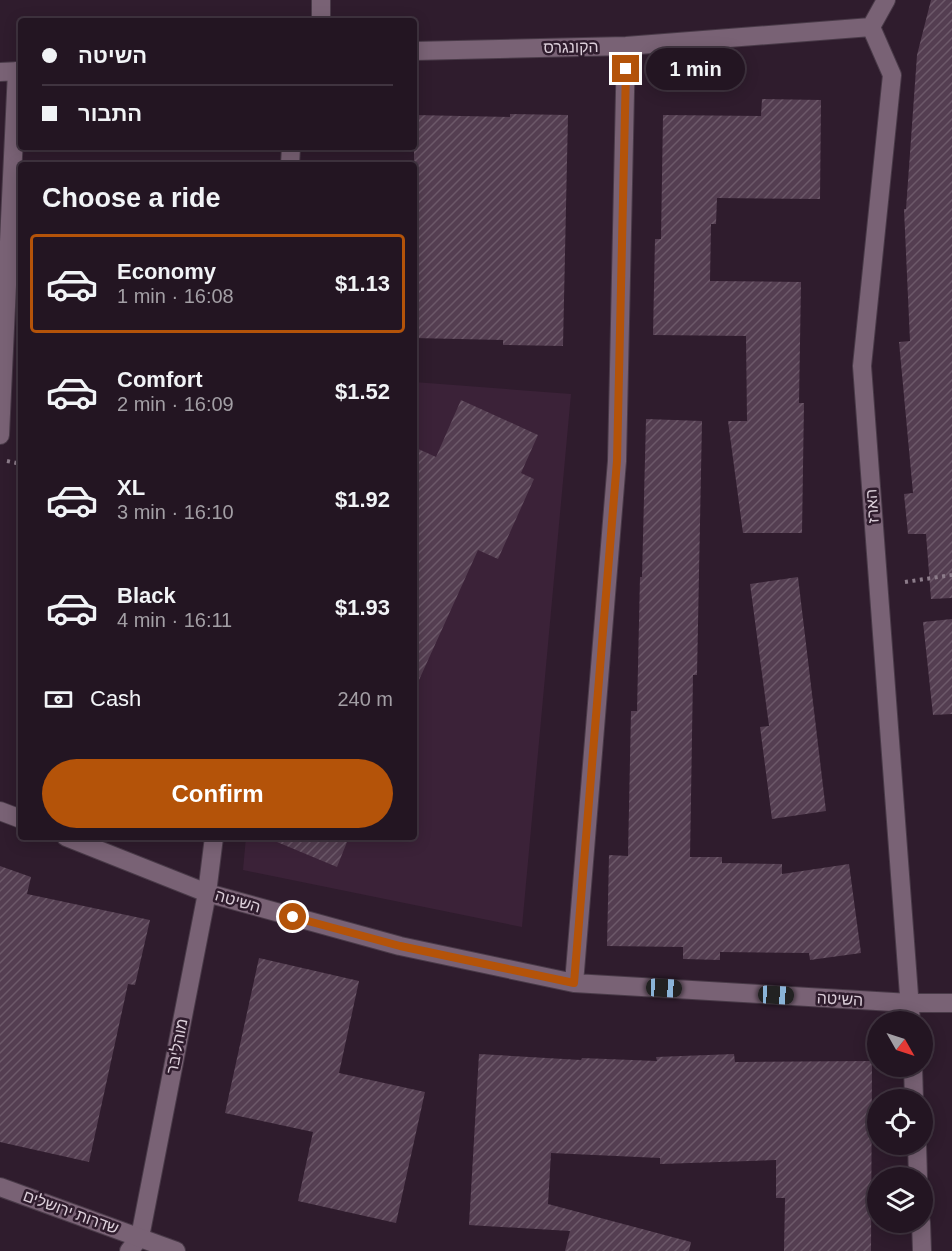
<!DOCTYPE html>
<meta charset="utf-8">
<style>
:root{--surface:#231522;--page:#2f222f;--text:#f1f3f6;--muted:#a39fa5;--line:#403440;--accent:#b45309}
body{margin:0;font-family:Helvetica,"Noto Sans Hebrew",sans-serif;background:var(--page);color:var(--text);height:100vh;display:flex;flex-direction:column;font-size:22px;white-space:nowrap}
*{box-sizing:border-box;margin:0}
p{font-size:20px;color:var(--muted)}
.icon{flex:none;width:33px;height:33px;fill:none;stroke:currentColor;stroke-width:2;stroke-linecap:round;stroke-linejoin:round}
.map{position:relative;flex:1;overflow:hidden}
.sheet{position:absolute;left:18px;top:162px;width:399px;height:678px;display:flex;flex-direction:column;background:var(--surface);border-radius:6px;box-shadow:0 3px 15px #0003,0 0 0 2px var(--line)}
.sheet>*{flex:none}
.guide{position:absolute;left:18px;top:18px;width:399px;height:132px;border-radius:6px;box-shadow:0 3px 15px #0003,0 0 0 2px var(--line);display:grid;align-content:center;height:132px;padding:0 24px;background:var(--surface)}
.needle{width:39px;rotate:129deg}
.buttons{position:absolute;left:867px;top:1011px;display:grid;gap:12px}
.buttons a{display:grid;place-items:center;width:66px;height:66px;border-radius:50%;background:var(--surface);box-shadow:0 3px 15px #0003,0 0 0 2px var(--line);font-size:30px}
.end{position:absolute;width:27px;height:27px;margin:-14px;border:8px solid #b45309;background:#fff;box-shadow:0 0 0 3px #fff}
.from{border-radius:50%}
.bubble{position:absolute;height:42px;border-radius:21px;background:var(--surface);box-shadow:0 3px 15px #0003,0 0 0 2px var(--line);font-size:20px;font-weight:700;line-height:42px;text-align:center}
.car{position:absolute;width:18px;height:36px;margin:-18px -9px;border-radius:8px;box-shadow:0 0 4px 2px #0007;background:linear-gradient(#222 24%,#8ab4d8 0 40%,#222 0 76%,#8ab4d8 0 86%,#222 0)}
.guide b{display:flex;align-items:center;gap:21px;height:57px;font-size:22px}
.guide b+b{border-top:2px solid var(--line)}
.guide i{width:15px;height:15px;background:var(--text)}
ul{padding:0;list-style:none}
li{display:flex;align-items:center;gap:18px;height:99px;margin:0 12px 9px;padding:0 12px;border:3px solid transparent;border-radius:6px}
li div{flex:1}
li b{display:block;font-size:22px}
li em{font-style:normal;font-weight:700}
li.selected{border-color:var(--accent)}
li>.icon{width:54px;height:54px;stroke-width:1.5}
h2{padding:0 24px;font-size:27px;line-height:72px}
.pay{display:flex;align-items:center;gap:15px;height:66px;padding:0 24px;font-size:22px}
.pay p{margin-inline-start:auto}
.button{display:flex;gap:12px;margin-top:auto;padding:12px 24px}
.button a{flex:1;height:69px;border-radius:36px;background:var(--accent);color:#fff;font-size:24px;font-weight:700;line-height:69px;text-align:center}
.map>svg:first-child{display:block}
.built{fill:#3b2238}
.building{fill:url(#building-hatch)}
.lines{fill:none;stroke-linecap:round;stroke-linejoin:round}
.minor-casing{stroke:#493a48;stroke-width:20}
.secondary-casing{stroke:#493a48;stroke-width:20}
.path{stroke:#8c7c8a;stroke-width:4;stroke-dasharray:3 4.5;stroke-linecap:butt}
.minor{stroke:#796275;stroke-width:18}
.secondary{stroke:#796275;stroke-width:18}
.route{stroke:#b45309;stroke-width:8}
.labels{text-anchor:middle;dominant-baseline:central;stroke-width:5;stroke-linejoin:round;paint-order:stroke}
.street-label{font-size:16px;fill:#dbced9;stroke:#2f1c2d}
</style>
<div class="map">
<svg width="952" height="1251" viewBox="0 0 952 1251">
<defs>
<pattern id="building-hatch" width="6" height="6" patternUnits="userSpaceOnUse" patternTransform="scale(1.5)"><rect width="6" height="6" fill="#543e51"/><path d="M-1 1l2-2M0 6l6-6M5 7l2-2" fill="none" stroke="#6c5969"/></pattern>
</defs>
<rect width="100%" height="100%" fill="#2f1c2d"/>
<path class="built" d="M414,382L571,394L522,927L243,870L246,837H414Z"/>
<path class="building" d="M931,0H952V598L931,599L926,534H908L904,494L913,493L899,342L910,341L904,209H906L917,55Z
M762,99L821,100L820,199L717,198L716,224H711L710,281L801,282L799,403H804L802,533H743L728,421H747L746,336L653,335L655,239H661L663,115L761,116Z
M510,114L568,115L563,346L503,345V340L414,338V115L510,117Z
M461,400L538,435L521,473L534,479L498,559L478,550L414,691V447L436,457Z
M646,419L702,421L697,675H693L690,857H722V863L782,864V874L849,864L861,953L810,960L809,953L720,952V960L683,959V947L607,946L609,855L628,856L631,711H637L640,577H642Z
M798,577L826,811L772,819L760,727L769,726L750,584Z
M952,619V714L933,715L923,622Z
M265,837H349L337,867Z
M0,866L31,877L27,894L150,920L135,985L128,984L89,1162L0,1142Z
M259,958L359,981L339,1073L425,1092L396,1223L298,1201L313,1132L225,1113Z
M479,1054L581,1060L582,1058L657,1061L656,1057L734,1054L735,1062L872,1061L871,1251H784L785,1198H776V1160L660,1164V1158L551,1153L548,1204L691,1242L689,1251H565L570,1231L469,1225Z"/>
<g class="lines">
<defs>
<path id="minor" d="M321,0V21
M886,0L871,27L892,75L862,366L911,1022
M414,51L626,46L871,27
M0,72L21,71
M290,165L291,147
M0,435L17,71
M0,811L21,819
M66,837L207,893L400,946L574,983L910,1003H952
M574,983L617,461L626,46
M913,1066L914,1100
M917,1144L918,1178
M921,1222L922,1251
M129,1251L140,1237L207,893L214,837"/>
<path id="secondary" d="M0,1187L176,1251"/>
</defs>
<use href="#minor" class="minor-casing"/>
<use href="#secondary" class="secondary-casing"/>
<path class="path" d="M7,461L21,464
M905,582L952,575"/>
<use href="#minor" class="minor"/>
<use href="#secondary" class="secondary"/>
</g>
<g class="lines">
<path class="route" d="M293,917L400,946L574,983L617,461L626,69"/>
</g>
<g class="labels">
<g class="street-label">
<text transform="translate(571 47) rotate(-1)">הקונגרס</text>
<text transform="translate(872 506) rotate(-94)">הארז</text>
<text transform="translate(238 901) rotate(16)">השיטה</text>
<text transform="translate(840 999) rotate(3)">השיטה</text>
<text transform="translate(177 1046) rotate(-79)">מוהליבר</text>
<text transform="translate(71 1212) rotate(20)">שדרות ירושלים</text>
</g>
</g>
</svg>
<div class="buttons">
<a><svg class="needle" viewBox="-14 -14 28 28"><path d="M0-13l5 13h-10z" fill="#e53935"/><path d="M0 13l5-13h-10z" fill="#a39fa5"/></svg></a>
<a><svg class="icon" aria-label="locate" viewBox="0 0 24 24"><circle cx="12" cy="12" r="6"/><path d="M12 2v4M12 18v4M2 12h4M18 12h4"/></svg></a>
<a><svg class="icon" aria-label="layers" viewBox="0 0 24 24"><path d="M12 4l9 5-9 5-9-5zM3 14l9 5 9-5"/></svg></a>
</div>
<i class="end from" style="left:293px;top:917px"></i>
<i class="end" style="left:626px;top:69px"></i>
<div class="bubble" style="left:646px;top:48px;width:99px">1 min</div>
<i class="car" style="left:664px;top:988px;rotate:93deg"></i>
<i class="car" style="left:776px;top:995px;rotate:93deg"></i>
<div class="guide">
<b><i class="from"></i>השיטה</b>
<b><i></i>התבור</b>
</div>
<section class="sheet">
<h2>Choose a ride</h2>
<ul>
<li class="selected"><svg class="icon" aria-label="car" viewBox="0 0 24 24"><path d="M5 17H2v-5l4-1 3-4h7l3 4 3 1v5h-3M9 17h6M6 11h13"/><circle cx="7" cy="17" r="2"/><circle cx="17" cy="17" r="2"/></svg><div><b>Economy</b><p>1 min · 16:08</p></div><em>$1.13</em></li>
<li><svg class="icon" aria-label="car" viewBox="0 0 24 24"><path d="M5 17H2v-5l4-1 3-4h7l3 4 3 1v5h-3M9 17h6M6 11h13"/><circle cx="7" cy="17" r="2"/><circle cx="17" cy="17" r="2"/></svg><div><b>Comfort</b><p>2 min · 16:09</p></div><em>$1.52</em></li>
<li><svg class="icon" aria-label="car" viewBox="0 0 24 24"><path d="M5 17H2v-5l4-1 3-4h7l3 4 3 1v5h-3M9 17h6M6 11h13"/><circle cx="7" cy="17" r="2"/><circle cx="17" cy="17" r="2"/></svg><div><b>XL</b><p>3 min · 16:10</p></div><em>$1.92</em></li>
<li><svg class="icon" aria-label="car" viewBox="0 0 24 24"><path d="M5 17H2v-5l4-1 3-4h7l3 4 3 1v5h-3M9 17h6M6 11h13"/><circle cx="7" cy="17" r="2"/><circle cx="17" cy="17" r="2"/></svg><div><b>Black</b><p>4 min · 16:11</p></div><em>$1.93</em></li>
</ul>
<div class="pay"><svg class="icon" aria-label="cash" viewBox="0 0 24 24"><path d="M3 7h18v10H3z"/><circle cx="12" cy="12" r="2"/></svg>Cash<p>240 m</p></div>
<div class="button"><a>Confirm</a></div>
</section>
</div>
